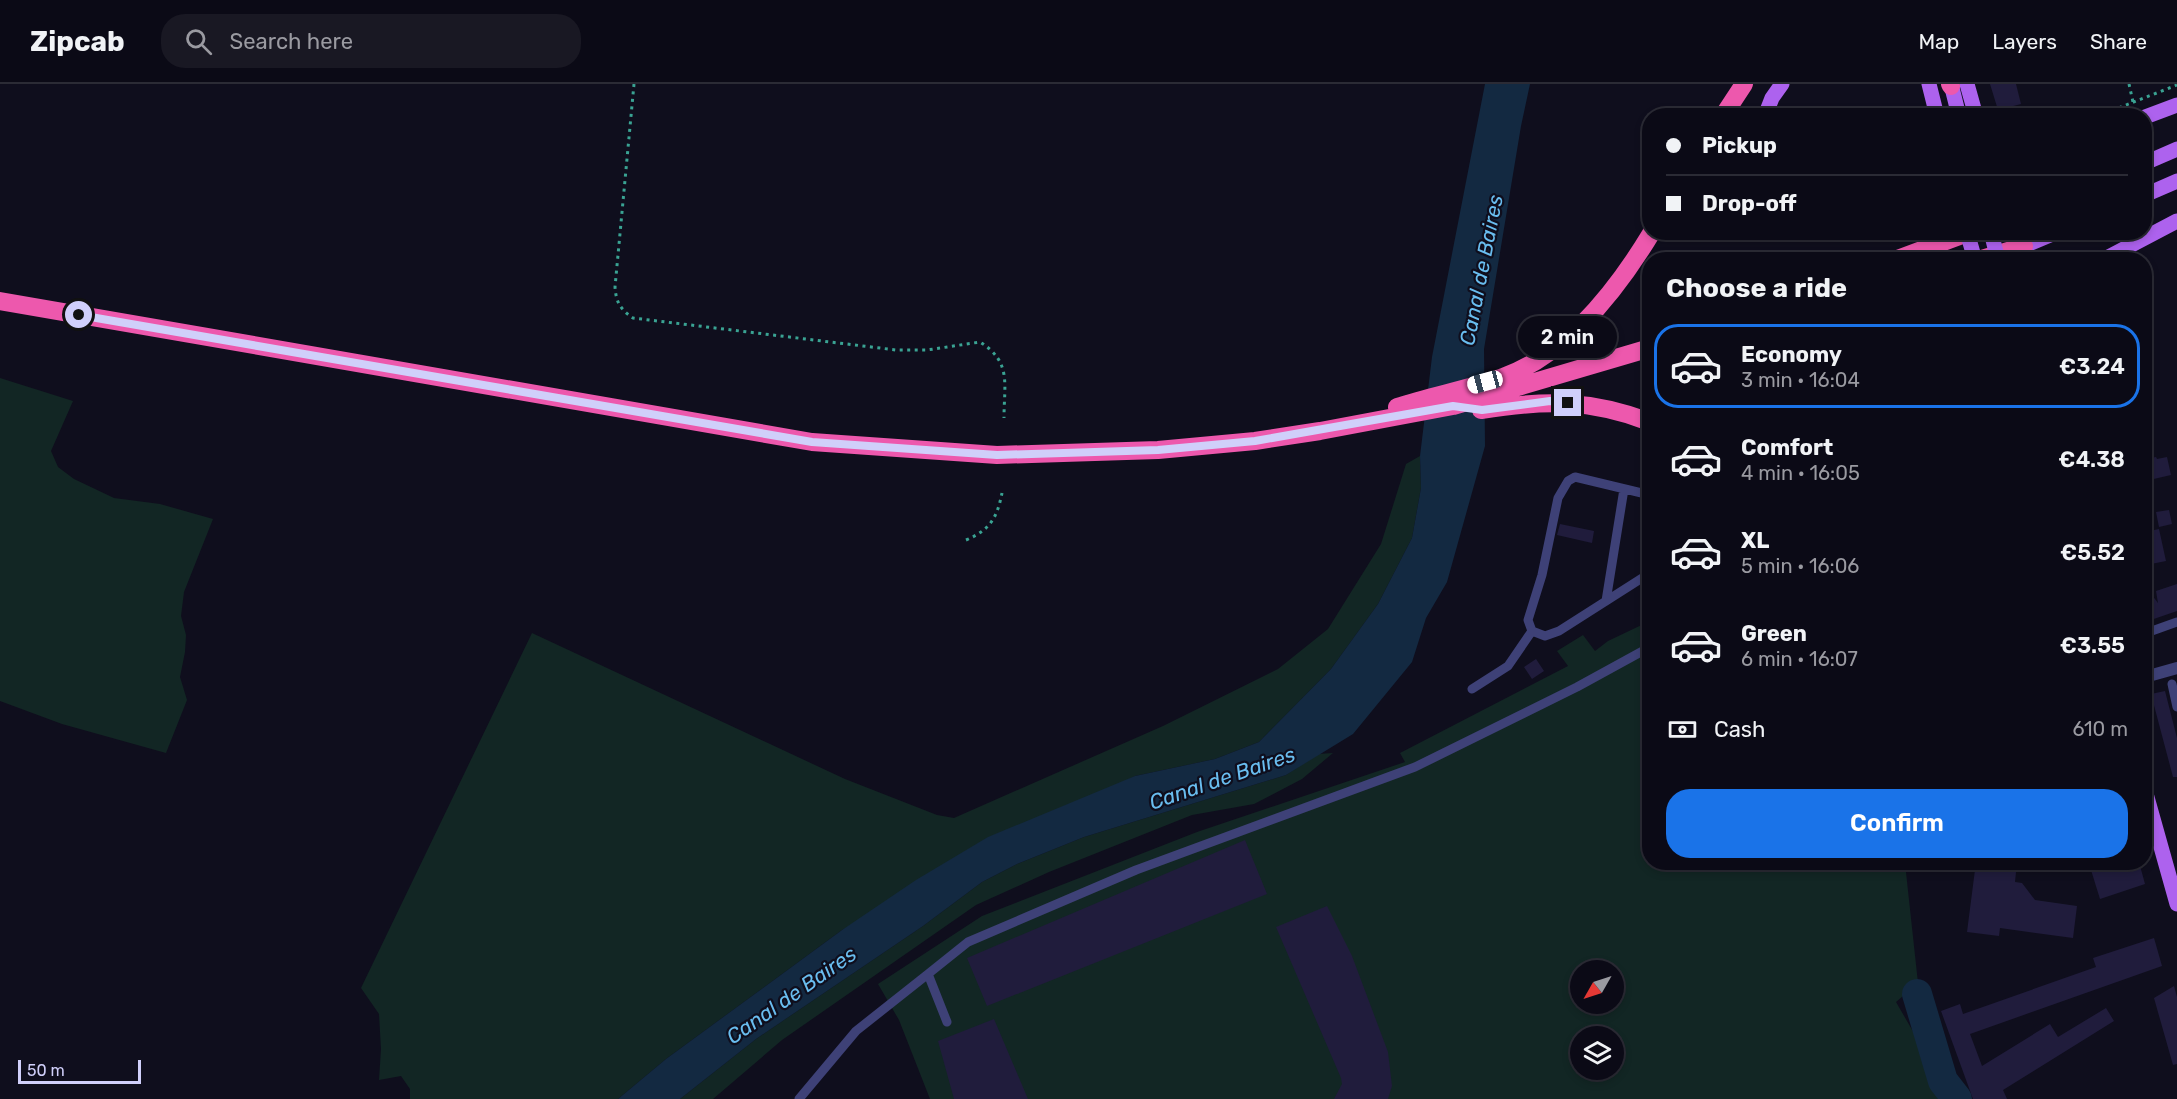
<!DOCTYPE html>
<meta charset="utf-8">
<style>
:root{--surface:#0b0a16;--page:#191823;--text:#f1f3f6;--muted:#9a9aa1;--line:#2b2b35;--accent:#1a73e8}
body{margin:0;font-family:Rubik,sans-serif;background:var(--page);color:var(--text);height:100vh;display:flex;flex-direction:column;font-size:22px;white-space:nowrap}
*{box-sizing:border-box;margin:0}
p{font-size:20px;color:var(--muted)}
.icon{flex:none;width:33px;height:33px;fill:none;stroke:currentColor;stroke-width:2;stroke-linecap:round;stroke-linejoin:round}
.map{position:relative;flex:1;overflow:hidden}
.drawer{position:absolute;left:1642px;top:168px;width:510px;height:618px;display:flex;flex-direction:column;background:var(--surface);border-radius:24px;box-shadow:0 3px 9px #0003,0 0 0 2px var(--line)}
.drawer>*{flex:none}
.hud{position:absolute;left:1642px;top:24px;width:510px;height:132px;border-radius:24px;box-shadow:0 3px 9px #0003,0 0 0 2px var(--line);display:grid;align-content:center;height:132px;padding:0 24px;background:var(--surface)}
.needle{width:39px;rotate:231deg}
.buttons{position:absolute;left:1570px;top:876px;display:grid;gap:12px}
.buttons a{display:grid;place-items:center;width:54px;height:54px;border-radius:50%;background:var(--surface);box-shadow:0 3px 9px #0003,0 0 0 2px var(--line);font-size:30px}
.scale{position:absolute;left:18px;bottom:15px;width:123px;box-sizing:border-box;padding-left:6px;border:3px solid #d0cffa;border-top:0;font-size:16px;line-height:21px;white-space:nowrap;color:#d0cffa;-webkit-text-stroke:4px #0f0e1d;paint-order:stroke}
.end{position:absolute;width:27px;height:27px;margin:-14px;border:8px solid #d0cffa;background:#111;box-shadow:0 0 0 3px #111}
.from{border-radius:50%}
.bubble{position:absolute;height:42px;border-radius:21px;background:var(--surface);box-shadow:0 3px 9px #0003,0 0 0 2px var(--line);font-size:20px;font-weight:600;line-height:42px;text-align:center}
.car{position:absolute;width:18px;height:36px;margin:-18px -9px;border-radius:8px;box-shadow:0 0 4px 2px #0007;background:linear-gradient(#fff 24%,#345 0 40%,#fff 0 76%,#345 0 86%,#fff 0)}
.hud b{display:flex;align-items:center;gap:21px;height:57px;font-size:22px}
.hud b+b{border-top:2px solid var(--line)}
.hud i{width:15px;height:15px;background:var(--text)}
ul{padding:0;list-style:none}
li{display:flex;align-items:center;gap:18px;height:84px;margin:0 12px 9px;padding:0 12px;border:3px solid transparent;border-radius:24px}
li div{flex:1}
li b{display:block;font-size:22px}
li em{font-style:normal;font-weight:600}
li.active{border-color:var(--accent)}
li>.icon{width:54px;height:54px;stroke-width:1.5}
h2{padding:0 24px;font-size:27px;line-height:72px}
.pay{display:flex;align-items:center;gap:15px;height:66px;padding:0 24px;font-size:22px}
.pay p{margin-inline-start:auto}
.primary-button{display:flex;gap:12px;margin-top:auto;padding:12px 24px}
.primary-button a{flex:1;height:69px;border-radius:24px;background:var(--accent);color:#fff;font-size:24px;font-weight:600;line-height:69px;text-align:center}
header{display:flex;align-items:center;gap:36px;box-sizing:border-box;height:84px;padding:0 30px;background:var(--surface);border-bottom:2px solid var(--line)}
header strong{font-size:28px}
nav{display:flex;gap:33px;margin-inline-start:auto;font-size:21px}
.search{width:420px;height:54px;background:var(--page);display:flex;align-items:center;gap:15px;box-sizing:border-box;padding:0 21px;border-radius:24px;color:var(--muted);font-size:22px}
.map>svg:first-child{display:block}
.green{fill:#122624;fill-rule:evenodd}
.water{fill:#132941}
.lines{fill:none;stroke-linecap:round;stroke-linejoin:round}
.river{stroke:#132941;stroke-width:30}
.building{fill:#201c3c}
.path{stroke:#3aa393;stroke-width:3;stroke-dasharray:3 4.5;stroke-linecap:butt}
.lane{stroke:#3e4177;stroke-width:9}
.street{stroke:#3e4177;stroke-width:12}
.primary{stroke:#ad62ee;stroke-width:15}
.highway{stroke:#ed58ad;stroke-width:18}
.primary-bridge{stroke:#ad62ee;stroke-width:15}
.route{stroke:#d0cffa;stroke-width:8}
.labels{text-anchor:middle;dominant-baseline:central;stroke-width:4.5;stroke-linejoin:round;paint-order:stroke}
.water-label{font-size:21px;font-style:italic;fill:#69bdef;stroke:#0f0e1d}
</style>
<header>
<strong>Zipcab</strong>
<div class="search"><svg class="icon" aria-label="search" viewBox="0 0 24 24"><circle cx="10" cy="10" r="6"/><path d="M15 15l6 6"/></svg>Search here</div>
<nav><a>Map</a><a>Layers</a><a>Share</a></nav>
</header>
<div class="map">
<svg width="2177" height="1015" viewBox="0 0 2177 1015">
<rect width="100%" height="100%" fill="#0f0e1d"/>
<path class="green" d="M0,294L73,317L51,367L58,383L74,395L114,414L160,420L213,435L184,508L181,532L186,551L185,568L180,593L187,616L166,669L62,640L0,617Z
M1420,372L1421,404L1412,454L1378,520L1331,585L1259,658L1215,675L1135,692L842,846L666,975L618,1015H410V1005L401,992L379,996L381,965L379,930L361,904L532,549L845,695L937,731L954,734L1163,642L1278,585L1328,545L1381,460L1406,380Z
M1650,537V778L1905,779L1918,899L1896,918L1952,1015H930L899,936L878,900L982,832L1197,748L1405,678L1400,669L1568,582L1557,567L1583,551L1595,567L1608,557ZM1581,886H1614V920H1581ZM1581,952H1614V986H1581Z
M1333,669L1302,695L1254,720L1192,731L1049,788L976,821L782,956L713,1015H680L756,955L923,842L982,798L1017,780L1084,753L1286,691L1318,670Z"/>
<path class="water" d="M1485,0H1530L1521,42L1484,265L1485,362L1447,498L1426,534L1412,578L1353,650L1286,691L1084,753L1017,780L982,798L923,842L756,955L680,1015H618L666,975L842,846L916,796L988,753L1135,692L1215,675L1259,658L1331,585L1378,520L1412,454L1421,404L1420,372L1432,273Z"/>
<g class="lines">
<path class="river" d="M1917,910L1943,997L1957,1015"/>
</g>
<path class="building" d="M1990,0H2016L2021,20L1998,26Z
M2156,373L2157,375L2167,373L2171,391L2145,397V375Z
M2169,426L2172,440L2159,443L2156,428Z
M1560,440L1594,447L1592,459L1557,451Z
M2159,445L2166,477L2151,480L2145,448Z
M2177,500V527L2145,538V502L2158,519L2156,507Z
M1536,575L1544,587L1532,595L1524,583Z
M2165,607L2177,654V693H2173L2151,610Z
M1245,756L1267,810L987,922L967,874Z
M1976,778H2017L2015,798L2022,799L2035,816L2077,822L2073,854L2000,844L1999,852L1967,848Z
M2115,778H2139L2145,800L2100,815L2091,786Z
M1327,822L1352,872L1388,968L1392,1002L1388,1015H1334L1342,1000L1341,994L1276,843Z
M2154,854L2162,882L1970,950L1982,982L2050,940L2058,953L2106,924L2114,937L2003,1006L2007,1015H1973L1941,927L1960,920L1963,930L2096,883L2093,874Z
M2174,902L2177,913V980L2173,981L2154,914Z
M994,935L1028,1015H954L938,957Z"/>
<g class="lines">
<path class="path" d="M634,0L615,203C616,218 620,225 633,234L896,266H927L980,258C1012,278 1004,300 1004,334
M2129,0L2133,18
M2098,32L2177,1
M966,456C990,446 997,434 1002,409"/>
<path class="lane" d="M1650,411L1575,393L1568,397L1558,414L1542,491L1528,536L1532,547L1545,552L1559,547L1650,489
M1606,517L1624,405
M2149,548L2177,538
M2172,600L2177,623
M1472,605L1508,582L1532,547
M928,890L968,858L1136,786L1415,683L1577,603L1650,563
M799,1015L856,947L928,890L947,938"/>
<path class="street" d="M2145,593L2177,584"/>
<path class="primary" d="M1929,0L1937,32
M1951,0L1959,32
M1967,0L1976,32
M1765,32L1772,14L1782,0
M2145,33L2177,21
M2145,79L2177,65
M2145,111L2177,97
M2015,166L2057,148
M2103,176L2177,137
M2145,706L2177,820"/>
<path class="highway" d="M1950,0L1951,2
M1723,32L1744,0
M1895,176L1970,148
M1978,176L2024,162
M0,217L812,358L997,371L1158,366L1255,357L1320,347L1453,322L1650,264
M1397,323C1431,312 1468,305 1503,293C1568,270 1617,206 1652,148
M1481,326C1543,316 1590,315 1650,338"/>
<path class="primary-bridge" d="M1967,148L1975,176
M1991,148L1998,176"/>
</g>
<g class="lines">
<path class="route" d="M79,231L812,358L997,371L1158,366L1255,357L1453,322L1482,326L1550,317L1568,319"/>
</g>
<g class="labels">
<g class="water-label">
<text transform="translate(1481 186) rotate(-79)">Canal de Baires</text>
<text transform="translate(1222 694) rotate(-19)">Canal de Baires</text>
<text transform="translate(791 911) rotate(-35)">Canal de Baires</text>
</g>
</g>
</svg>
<div class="buttons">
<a><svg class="needle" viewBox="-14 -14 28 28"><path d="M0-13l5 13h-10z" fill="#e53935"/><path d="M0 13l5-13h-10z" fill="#9a9aa1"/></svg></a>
<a><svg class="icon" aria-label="layers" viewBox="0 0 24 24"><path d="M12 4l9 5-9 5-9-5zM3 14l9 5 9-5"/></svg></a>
</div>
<div class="scale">50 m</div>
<i class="end from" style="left:79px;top:231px"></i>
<i class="end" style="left:1568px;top:319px"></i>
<div class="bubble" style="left:1518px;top:232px;width:99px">2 min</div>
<i class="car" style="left:1485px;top:298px;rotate:255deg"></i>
<div class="hud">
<b><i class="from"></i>Pickup</b>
<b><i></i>Drop-off</b>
</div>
<section class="drawer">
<h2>Choose a ride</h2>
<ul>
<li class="active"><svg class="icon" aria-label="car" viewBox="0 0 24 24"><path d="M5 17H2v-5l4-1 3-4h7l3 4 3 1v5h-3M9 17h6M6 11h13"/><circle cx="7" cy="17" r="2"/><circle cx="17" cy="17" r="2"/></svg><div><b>Economy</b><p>3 min · 16:04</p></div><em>€3.24</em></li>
<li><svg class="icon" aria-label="car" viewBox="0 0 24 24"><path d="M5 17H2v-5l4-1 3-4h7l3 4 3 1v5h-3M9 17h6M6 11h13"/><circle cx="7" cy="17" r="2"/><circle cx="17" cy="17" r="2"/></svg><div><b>Comfort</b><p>4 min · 16:05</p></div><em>€4.38</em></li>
<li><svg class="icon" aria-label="car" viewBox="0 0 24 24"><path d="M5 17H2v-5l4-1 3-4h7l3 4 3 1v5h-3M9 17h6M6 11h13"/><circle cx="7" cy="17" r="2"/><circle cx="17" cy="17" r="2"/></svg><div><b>XL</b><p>5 min · 16:06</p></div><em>€5.52</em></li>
<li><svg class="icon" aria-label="car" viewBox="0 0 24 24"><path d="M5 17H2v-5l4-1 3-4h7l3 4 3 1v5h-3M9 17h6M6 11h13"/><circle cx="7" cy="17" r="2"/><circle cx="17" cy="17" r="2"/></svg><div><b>Green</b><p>6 min · 16:07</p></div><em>€3.55</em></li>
</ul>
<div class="pay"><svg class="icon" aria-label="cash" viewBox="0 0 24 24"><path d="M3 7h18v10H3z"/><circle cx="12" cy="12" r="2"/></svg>Cash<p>610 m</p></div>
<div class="primary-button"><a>Confirm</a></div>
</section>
</div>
